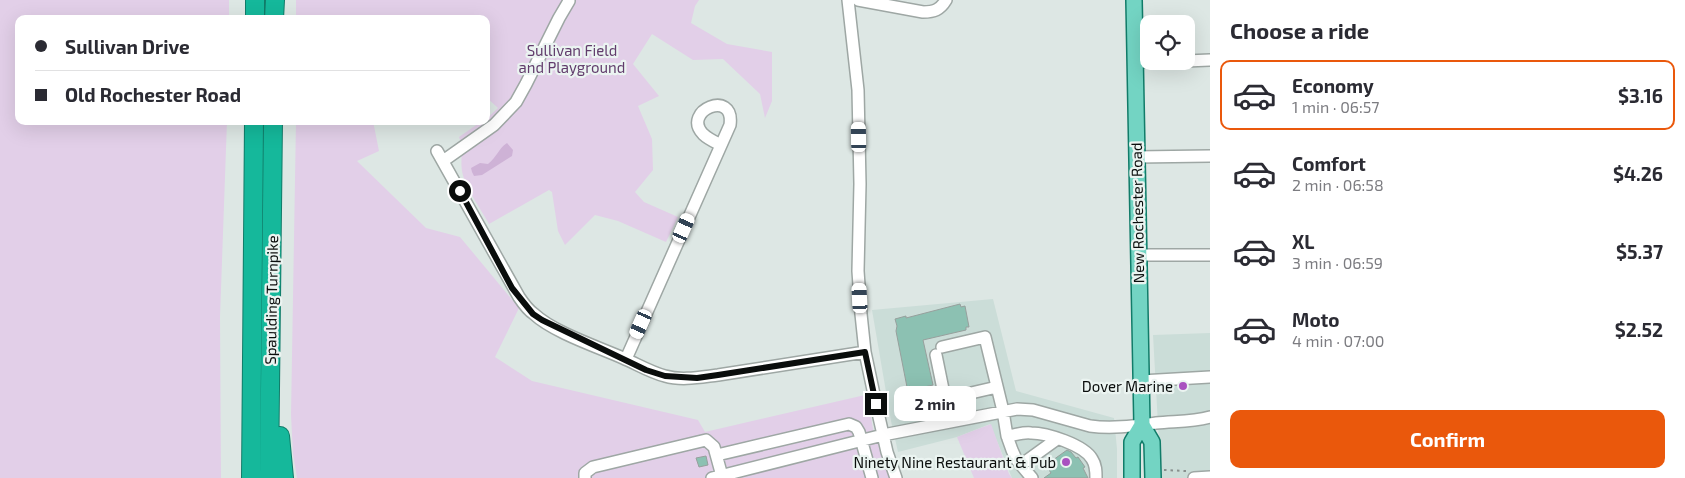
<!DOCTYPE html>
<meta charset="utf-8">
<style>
:root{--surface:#fff;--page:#f7f7f7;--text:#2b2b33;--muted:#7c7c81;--line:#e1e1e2;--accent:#ea580c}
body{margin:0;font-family:"Exo 2",sans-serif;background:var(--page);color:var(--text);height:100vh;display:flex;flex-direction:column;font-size:19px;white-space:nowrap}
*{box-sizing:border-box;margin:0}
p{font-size:16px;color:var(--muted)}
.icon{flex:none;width:28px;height:28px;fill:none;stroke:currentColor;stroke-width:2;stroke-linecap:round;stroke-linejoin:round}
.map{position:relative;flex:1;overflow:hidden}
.sheet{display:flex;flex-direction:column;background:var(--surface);width:475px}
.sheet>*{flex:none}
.hud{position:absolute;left:15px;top:15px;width:475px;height:110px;border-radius:10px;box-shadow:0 5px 20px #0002;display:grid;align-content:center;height:110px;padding:0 20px;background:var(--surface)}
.fabs{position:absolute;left:1140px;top:15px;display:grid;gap:10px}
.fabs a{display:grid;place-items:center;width:55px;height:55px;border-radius:10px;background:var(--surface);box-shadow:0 5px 20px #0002;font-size:25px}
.end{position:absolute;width:22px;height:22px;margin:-11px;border:6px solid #0a0d0c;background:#fff;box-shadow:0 0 0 2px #fff}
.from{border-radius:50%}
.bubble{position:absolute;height:35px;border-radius:10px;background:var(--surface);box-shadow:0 5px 20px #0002;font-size:16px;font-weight:700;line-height:35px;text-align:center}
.car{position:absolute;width:15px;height:30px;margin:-15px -8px;border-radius:6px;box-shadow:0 0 4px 1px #0007;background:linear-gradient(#fff 24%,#345 0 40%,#fff 0 76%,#345 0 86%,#fff 0)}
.hud b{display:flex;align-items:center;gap:18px;height:48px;font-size:19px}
.hud b+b{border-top:1px solid var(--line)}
.hud i{width:12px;height:12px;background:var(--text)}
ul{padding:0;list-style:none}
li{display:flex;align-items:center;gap:15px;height:70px;margin:0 10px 8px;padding:0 10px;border:2px solid transparent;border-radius:10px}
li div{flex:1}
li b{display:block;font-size:19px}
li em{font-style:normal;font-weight:700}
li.on{border-color:var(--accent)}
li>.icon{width:45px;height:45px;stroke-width:1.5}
h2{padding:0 20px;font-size:22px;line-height:60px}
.cta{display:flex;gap:10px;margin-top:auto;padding:10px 20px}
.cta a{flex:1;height:58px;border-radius:10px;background:var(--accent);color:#fff;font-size:20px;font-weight:700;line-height:58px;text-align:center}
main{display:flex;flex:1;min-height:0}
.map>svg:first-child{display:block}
.built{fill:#cbddd8}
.green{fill:#e2cfe8}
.water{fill:#ceb2d6}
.building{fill:#8cc1b2;stroke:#97a09d}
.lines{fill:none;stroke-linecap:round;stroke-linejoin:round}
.minor-casing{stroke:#9ea7a4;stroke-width:14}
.major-casing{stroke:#117c69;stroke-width:18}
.highway-casing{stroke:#117c69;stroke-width:20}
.path{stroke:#888f8d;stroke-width:2;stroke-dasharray:2.5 4;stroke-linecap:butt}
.minor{stroke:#fff;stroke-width:11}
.major{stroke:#73d4c3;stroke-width:15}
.highway{stroke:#15b89b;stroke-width:18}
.route{stroke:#0a0d0c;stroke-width:6}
.poi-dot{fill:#a952c0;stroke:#ebf4f1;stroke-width:2}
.labels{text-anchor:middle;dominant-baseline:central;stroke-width:4.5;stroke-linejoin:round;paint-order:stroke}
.park-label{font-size:15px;fill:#613c6c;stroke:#ebf4f1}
.street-label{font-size:15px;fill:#0a0d0c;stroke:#ebf4f1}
.poi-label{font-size:15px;fill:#0a0d0c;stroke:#ebf4f1;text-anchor:end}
</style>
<main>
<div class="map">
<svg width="1210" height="478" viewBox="0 0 1210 478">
<rect width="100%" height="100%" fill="#dde7e4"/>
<path class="built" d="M993,299L1016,391L1114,418L1117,449V478H1012L990,424L957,437L898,452L891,421L872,310Z
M1210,333V478H1161L1153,335Z"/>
<path class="green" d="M0,0H229V19H19V121H227L220,317L221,478H0Z
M296,0H699L695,6L691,23L727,44L772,52V101L765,118L760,94L723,59L693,60L652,34L633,64L659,96L638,106L652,139L653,170L635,192L644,202L678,217L666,242L618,221L595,215L565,245L558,231L552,192L549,190L489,224C481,209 465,188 462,171C460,159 464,149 459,137L482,121H486V119L498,108L486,97V19H296Z
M296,121H373L379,151L357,161L426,228L460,237L519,308L495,357L532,381L698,420L705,432L865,395L869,406L873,429L889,478H297L293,454L291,415Z
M991,424L1009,474L1012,478H974L957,437Z"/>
<path class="water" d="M507,143L513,150L512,156L482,175L474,176L472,172L471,168L480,163L488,164C497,157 498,149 507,143Z"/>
<path class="building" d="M960,304L961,307L965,306L969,327H966V330L923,340L933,385L911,390L910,386L907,387L896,331L897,326L895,319L906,316V318Z
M1067,450L1071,452L1076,458L1078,457L1085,467L1083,468L1088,478H1044L1051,473L1046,465Z
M706,456L708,465L699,467L696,458Z"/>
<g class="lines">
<defs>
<path id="minor" d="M848,0L858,90L860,184L858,271L861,314L865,352L876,404L887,452L896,478
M858,0L923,12C934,12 940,10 946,0
M1186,61L1210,60
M1135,62L1167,61
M437,151L519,297C523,303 528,310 534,314C553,332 598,347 623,358C637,364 650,372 665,376C682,381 701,377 718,375L865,352
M1136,157L1210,156
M443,161L494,125L516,102L526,84L559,18L569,1
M1138,255H1210
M942,347L985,337L1003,411L1007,436L1012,450L1016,459L1032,478
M936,355L945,399L997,387
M626,359L730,125C735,88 681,111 703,134C708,139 715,142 721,145
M1141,381L1210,377
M1007,436C1015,435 1023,432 1031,433C1047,433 1084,445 1092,459C1096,465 1096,471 1096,478
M717,455L849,424L856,427L859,432L872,478
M1021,465L1057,439
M585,478V473L593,467L706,440L714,447L722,476
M712,478L883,435L1017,409L1033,410L1090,426C1112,429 1133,426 1156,423C1174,421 1192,422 1210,417
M1194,478L1210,477"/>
<path id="major" d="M1134,0L1142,425L1152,442L1153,478
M1132,478V442L1142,425"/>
<path id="highway" d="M255,19V0
M274,19L275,0
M280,436L284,478
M251,478L254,121
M269,478L273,121"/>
</defs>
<use href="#minor" class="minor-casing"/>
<use href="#major" class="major-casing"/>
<use href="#highway" class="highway-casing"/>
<path class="path" d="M1164,470L1186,471"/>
<use href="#minor" class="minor"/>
<use href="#major" class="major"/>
<use href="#highway" class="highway"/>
</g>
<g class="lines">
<path class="route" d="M460,191L512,288L533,314L542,320L646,370L665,376L697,378L718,375L865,352L876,404"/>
</g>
<g class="poi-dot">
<circle cx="1183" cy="386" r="5"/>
<circle cx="1066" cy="462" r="5"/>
</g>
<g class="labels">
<g class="park-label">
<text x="572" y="50">Sullivan Field<tspan x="572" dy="17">and Playground</tspan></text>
</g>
<g class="street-label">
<text transform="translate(1137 213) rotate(-91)">New Rochester Road</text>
<text transform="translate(271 300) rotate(-89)">Spaulding Turnpike</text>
</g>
<g class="poi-label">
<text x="1173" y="386">Dover Marine</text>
<text x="1056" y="462">Ninety Nine Restaurant &amp; Pub</text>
</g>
</g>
</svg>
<div class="fabs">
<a><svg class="icon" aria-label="locate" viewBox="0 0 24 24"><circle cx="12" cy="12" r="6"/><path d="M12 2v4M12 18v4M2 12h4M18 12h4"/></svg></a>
</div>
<i class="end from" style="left:460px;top:191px"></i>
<i class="end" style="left:876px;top:404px"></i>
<div class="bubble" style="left:894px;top:386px;width:82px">2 min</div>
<i class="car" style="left:859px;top:137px;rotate:359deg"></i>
<i class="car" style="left:684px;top:228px;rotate:24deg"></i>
<i class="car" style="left:860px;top:298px;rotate:357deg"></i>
<i class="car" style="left:641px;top:324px;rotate:204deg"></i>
<div class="hud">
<b><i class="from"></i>Sullivan Drive</b>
<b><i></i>Old Rochester Road</b>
</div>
</div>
<section class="sheet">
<h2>Choose a ride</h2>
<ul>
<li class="on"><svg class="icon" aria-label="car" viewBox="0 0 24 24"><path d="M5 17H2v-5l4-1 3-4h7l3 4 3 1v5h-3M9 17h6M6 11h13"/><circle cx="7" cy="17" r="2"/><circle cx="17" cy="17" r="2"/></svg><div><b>Economy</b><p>1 min · 06:57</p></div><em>$3.16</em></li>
<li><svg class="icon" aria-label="car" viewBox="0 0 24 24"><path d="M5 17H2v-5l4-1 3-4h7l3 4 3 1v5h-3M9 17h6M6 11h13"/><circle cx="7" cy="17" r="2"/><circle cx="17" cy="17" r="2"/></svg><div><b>Comfort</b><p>2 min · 06:58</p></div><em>$4.26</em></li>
<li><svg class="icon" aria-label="car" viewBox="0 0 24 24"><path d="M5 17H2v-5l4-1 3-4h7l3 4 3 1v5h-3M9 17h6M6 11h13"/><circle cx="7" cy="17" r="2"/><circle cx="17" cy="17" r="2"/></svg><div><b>XL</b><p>3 min · 06:59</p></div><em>$5.37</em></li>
<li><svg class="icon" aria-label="car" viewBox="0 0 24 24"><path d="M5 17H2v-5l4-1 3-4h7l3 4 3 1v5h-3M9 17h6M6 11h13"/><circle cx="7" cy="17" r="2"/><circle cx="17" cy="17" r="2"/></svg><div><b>Moto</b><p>4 min · 07:00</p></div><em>$2.52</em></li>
</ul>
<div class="cta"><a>Confirm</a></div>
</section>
</main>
